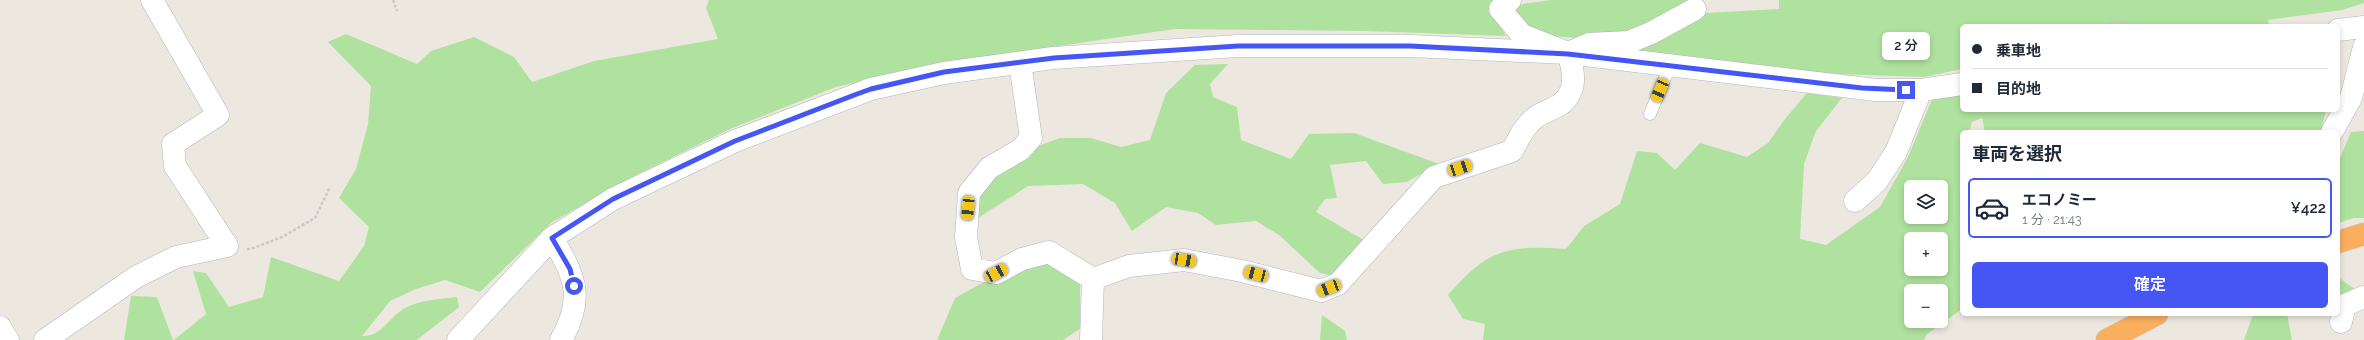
<!DOCTYPE html>
<html lang="ja">
<meta charset="utf-8">
<style>
:root{--surface:#fff;--page:#f6f6f7;--text:#1f2937;--muted:#747a83;--line:#e0e1e3;--accent:#4556f4}
body{margin:0;font-family:Raleway,"Noto Sans JP",sans-serif;background:var(--page);color:var(--text);height:100vh;display:flex;flex-direction:column;font-size:15px;white-space:nowrap}
*{box-sizing:border-box;margin:0}
p{font-size:13px;color:var(--muted)}
.icon{flex:none;width:22px;height:22px;fill:none;stroke:currentColor;stroke-width:2;stroke-linecap:round;stroke-linejoin:round}
.map{position:relative;flex:1;overflow:hidden}
.drawer{position:absolute;left:1960px;top:130px;width:380px;height:186px;display:flex;flex-direction:column;background:var(--surface);border-radius:6px;box-shadow:0 2px 6px #0003}
.drawer>*{flex:none}
.hud{position:absolute;left:1960px;top:24px;width:380px;height:88px;border-radius:6px;box-shadow:0 2px 6px #0003;display:grid;align-content:center;height:88px;padding:0 12px;background:var(--surface)}
.fabs{position:absolute;left:1904px;top:180px;display:grid;gap:8px}
.fabs a{display:grid;place-items:center;width:44px;height:44px;border-radius:6px;background:var(--surface);box-shadow:0 2px 6px #0003;font-size:20px}
.end{position:absolute;width:18px;height:18px;margin:-9px;border:5px solid #4556f4;background:#fff;box-shadow:0 0 0 2px #fff}
.from{border-radius:50%}
.bubble{position:absolute;height:28px;border-radius:6px;background:var(--surface);box-shadow:0 2px 6px #0003;font-size:13px;font-weight:600;line-height:28px;text-align:center}
.car{position:absolute;width:12px;height:24px;margin:-12px -6px;border-radius:5px;box-shadow:0 0 3px 1px #0007;background:linear-gradient(#f5c518 24%,#345 0 40%,#f5c518 0 76%,#345 0 86%,#f5c518 0)}
.hud b{display:flex;align-items:center;gap:14px;height:38px;font-size:15px}
.hud b+b{border-top:1px solid var(--line)}
.hud i{width:10px;height:10px;background:var(--text)}
ul{padding:0;list-style:none}
li{display:flex;align-items:center;gap:12px;height:60px;margin:0 8px 6px;padding:0 4px;border:2px solid var(--line);border-radius:6px}
li div{flex:1}
li b{display:block;font-size:15px}
li em{font-style:normal;font-weight:600}
li.active{border-color:var(--accent)}
li>.icon{width:36px;height:36px;stroke-width:1.5}
h2{padding:0 12px;font-size:18px;line-height:48px}
.primary-button{display:flex;gap:8px;margin-top:auto;padding:8px 12px}
.primary-button a{flex:1;height:46px;border-radius:6px;background:var(--accent);color:#fff;font-size:16px;font-weight:600;line-height:46px;text-align:center}
.map>svg:first-child{display:block}
.green{fill:#afe29e;fill-rule:evenodd}
.lines{fill:none;stroke-linecap:round;stroke-linejoin:round}
.lane-casing{stroke:#b2b4bf;stroke-width:13}
.street-casing{stroke:#b2b4bf;stroke-width:23}
.secondary-casing{stroke:#b2b4bf;stroke-width:23}
.highway-casing{stroke:#c8c8c8;stroke-width:23}
.path{stroke:#c8c8c8;stroke-width:2.5;stroke-dasharray:3 2;stroke-linecap:butt}
.lane{stroke:#fff;stroke-width:12}
.street{stroke:#fff;stroke-width:22}
.secondary{stroke:#fff;stroke-width:22}
.highway{stroke:#f9af5e;stroke-width:22}
.route{stroke:#4556f4;stroke-width:5}
</style>
<div class="map">
<svg width="2364" height="340" viewBox="0 0 2364 340">
<rect width="100%" height="100%" fill="#ede8df"/>
<path class="green" d="M709,0H1498L1489,9L1506,36L1364,31L1175,29L936,64L836,87L730,129L634,176L552,222L480,292L445,280L416,289L390,301L362,336C382,337 389,317 405,308C420,300 440,299 457,297L459,307L417,340H174L206,314L193,271L206,273L229,307L263,297L271,257L339,281L364,246L369,227L339,198L356,169L368,124L371,86L328,42L346,34L417,64L431,51L474,37L514,57L532,82L594,61L718,39L706,8Z
M1551,0H1689L1628,33L1578,38L1539,35L1511,12L1516,5Z
M1779,0H2364V3L2342,10L2268,20L2269,26H1962V69L1924,77L1803,73L1632,50L1685,27L1705,13L1779,9Z
M1228,64L1210,84L1213,97L1237,107L1241,140L1291,159L1309,134L1354,133L1439,164L1407,182L1383,184L1366,161L1330,165L1337,198L1325,199L1316,212L1367,242L1333,276L1320,273L1279,235L1256,221L1216,225L1198,213L1166,207L1132,231L1115,203L1083,184L1028,186L978,218L976,197L992,173L1033,148L1060,138H1091L1121,147L1150,140L1166,93L1195,65Z
M1962,92V110H2326L2321,132H1985L1982,118L1972,122L1969,132H1962V309L1927,334L1924,340H1483L1485,324L1463,319L1448,295C1488,249 1506,245 1566,249L1584,226L1620,204L1637,151L1657,153L1675,170L1700,143L1747,157L1768,143L1785,119L1807,93L1842,98L1816,131L1804,164L1800,239L1826,245L1880,207L1908,157L1933,97ZM1911,187H1941V217H1911ZM1911,239H1941V269H1911ZM1911,291H1941V321H1911Z
M2364,131V218H2354L2338,223V163L2351,132Z
M1047,264L1080,282V329L1063,340H937L955,298L982,283L1012,275L1026,268Z
M2338,277L2356,290L2338,298Z
M131,296L157,297L173,340H124Z
M2253,314H2287L2292,340H2244Z
M1322,315L1345,331L1347,340H1320Z"/>
<g class="lines">
<defs>
<path id="lane" d="M1650,114L1670,66"/>
<path id="street" d="M1510,0L1500,9L1522,35L1568,53L1589,44L1629,42L1651,33L1695,9
M1020,63L1031,138L1020,150L989,168L969,193L966,237L972,269L996,273L1022,259L1049,252L1093,279
M1855,201L1877,181L1896,152L1921,90
M552,238C575,276 585,298 561,340
M2341,322L2345,305L2364,297
M0,327L8,340
M45,340L136,277L176,257L227,246L175,166L173,144L218,115L152,0
M1091,340L1093,279L1129,266L1184,260L1242,271L1321,291L1338,284L1434,177L1512,151C1519,138 1524,126 1536,117C1544,111 1554,109 1561,104C1578,90 1574,71 1568,53"/>
<path id="secondary" d="M2338,30L2364,27
M2332,132L2351,98L2364,47
M458,340L552,238L613,199L735,141L871,89L944,73L1053,58L1238,46H1410L1568,53L1876,90H1921L1962,84"/>
<path id="highway" d="M2338,242L2364,234
M2107,340L2157,314"/>
</defs>
<use href="#lane" class="lane-casing"/>
<use href="#street" class="street-casing"/>
<use href="#secondary" class="secondary-casing"/>
<use href="#highway" class="highway-casing"/>
<path class="path" d="M393,0L397,11
M2109,18L2137,26
M247,249H251L282,237L315,218L330,187"/>
<use href="#lane" class="lane"/>
<use href="#street" class="street"/>
<use href="#secondary" class="secondary"/>
<use href="#highway" class="highway"/>
</g>
<g class="lines">
<path class="route" d="M574,286L570,269L552,238L613,199L735,141L857,94L871,89L944,72L1054,58L1238,46H1410L1568,54L1862,88L1906,90"/>
</g>
</svg>
<div class="fabs">
<a><svg class="icon" aria-label="layers" viewBox="0 0 24 24"><path d="M12 4l9 5-9 5-9-5zM3 14l9 5 9-5"/></svg></a>
<a>+</a>
<a>−</a>
</div>
<i class="end from" style="left:574px;top:286px"></i>
<i class="end" style="left:1906px;top:90px"></i>
<div class="bubble" style="left:1882px;top:32px;width:48px">2 分</div>
<i class="car" style="left:1660px;top:90px;rotate:203deg"></i>
<i class="car" style="left:1460px;top:168px;rotate:72deg"></i>
<i class="car" style="left:968px;top:208px;rotate:185deg"></i>
<i class="car" style="left:1184px;top:260px;rotate:100deg"></i>
<i class="car" style="left:996px;top:273px;rotate:62deg"></i>
<i class="car" style="left:1256px;top:274px;rotate:285deg"></i>
<i class="car" style="left:1329px;top:288px;rotate:249deg"></i>
<div class="hud">
<b><i class="from"></i>乗車地</b>
<b><i></i>目的地</b>
</div>
<section class="drawer">
<h2>車両を選択</h2>
<ul>
<li class="active"><svg class="icon" aria-label="car" viewBox="0 0 24 24"><path d="M5 17H2v-5l4-1 3-4h7l3 4 3 1v5h-3M9 17h6M6 11h13"/><circle cx="7" cy="17" r="2"/><circle cx="17" cy="17" r="2"/></svg><div><b>エコノミー</b><p>1 分 · 21:43</p></div><em>¥422</em></li>
</ul>
<div class="primary-button"><a>確定</a></div>
</section>
</div>
